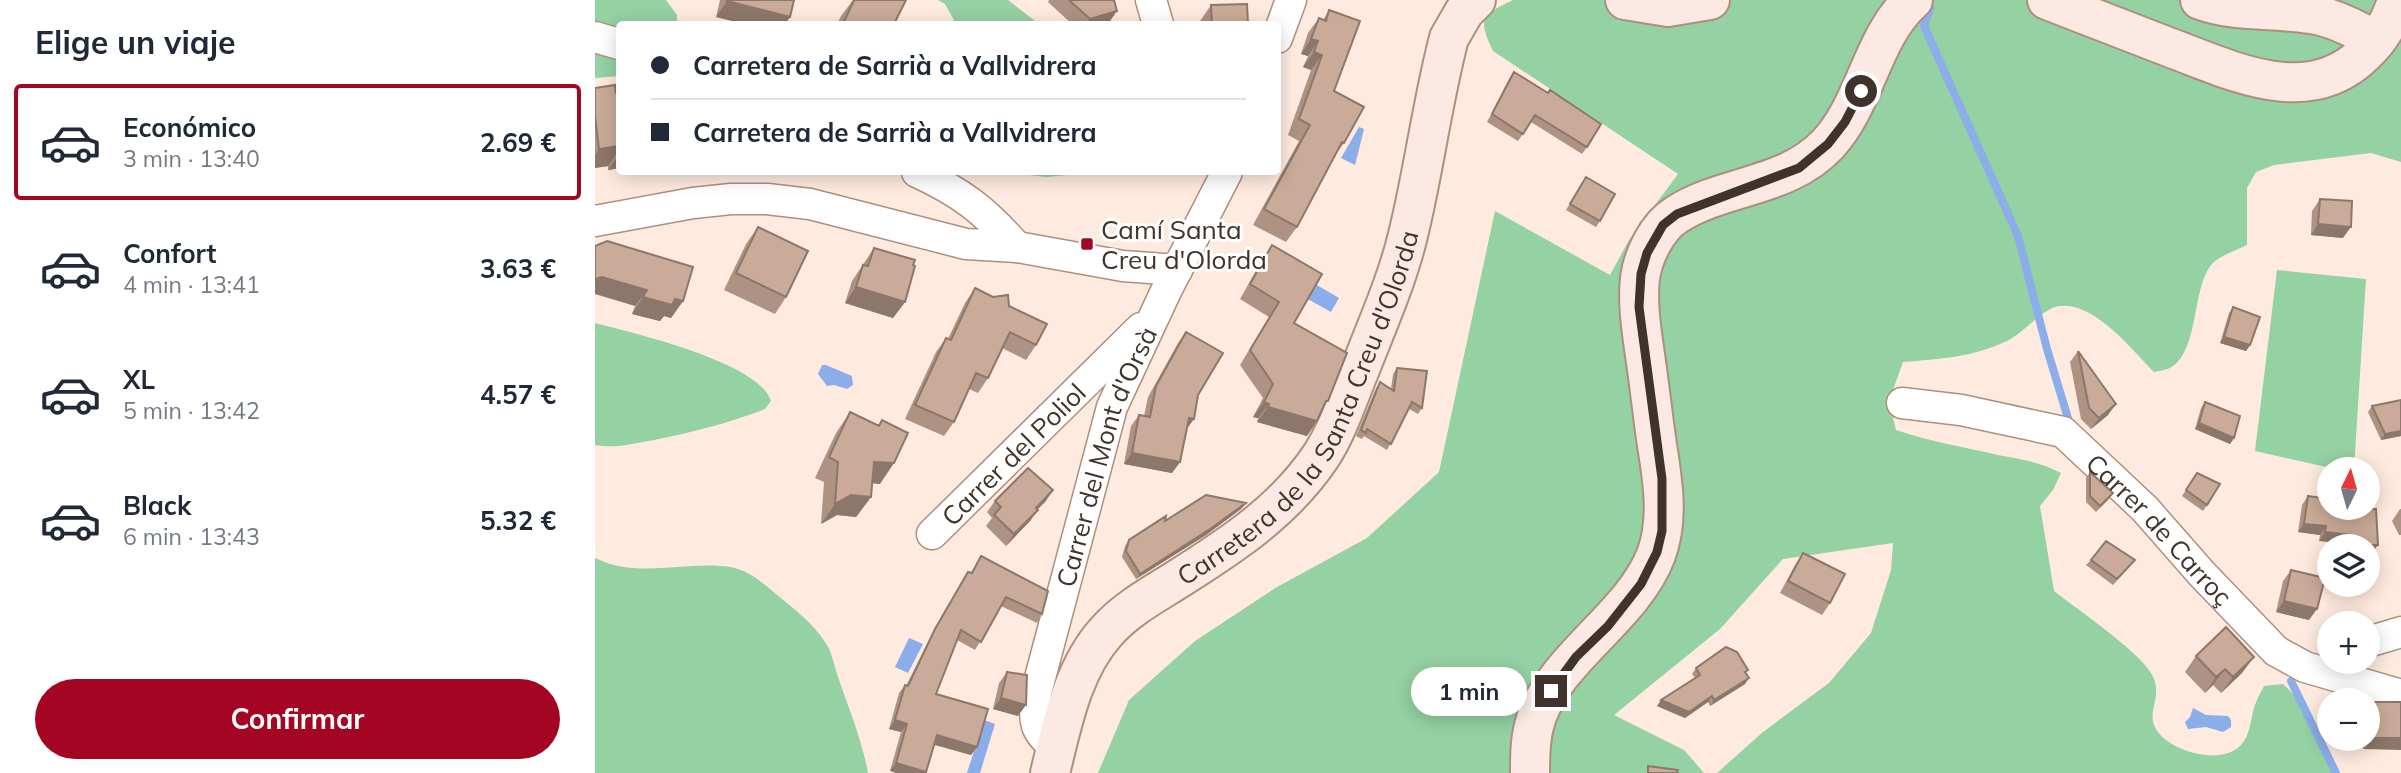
<!DOCTYPE html>
<html lang="es">
<meta charset="utf-8">
<style>
:root{--surface:#fff;--page:#f2f2f3;--text:#1f2937;--muted:#747a83;--line:#e0e1e3;--accent:#a30523}
body{margin:0;font-family:Mulish,sans-serif;background:var(--page);color:var(--text);height:100vh;display:flex;flex-direction:column;font-size:26px;white-space:nowrap}
*{box-sizing:border-box;margin:0}
p{font-size:23px;color:var(--muted)}
.icon{flex:none;width:38px;height:38px;fill:none;stroke:currentColor;stroke-width:2;stroke-linecap:round;stroke-linejoin:round}
.map{position:relative;flex:1;overflow:hidden}
.drawer{display:flex;flex-direction:column;background:var(--surface);width:595px}
.drawer>*{flex:none}
.top-card{position:absolute;left:21px;top:21px;width:665px;height:154px;border-radius:7px;box-shadow:0 4px 18px #0003;display:grid;align-content:center;height:154px;padding:0 35px;background:var(--surface)}
.needle{width:46px;rotate:5deg}
.tools{position:absolute;left:1722px;top:457px;display:grid;gap:14px}
.tools a{display:grid;place-items:center;width:63px;height:63px;border-radius:50%;background:var(--surface);box-shadow:0 4px 18px #0003;font-size:35px}
.end{position:absolute;width:32px;height:32px;margin:-16px;border:9px solid #40332c;background:#fff;box-shadow:0 0 0 4px #fff}
.from{border-radius:50%}
.bubble{position:absolute;height:49px;border-radius:24px;background:var(--surface);box-shadow:0 4px 18px #0003;font-size:23px;font-weight:700;line-height:49px;text-align:center}
.top-card b{display:flex;align-items:center;gap:24px;height:66px;font-size:26px}
.top-card b+b{border-top:2px solid var(--line)}
.top-card i{width:18px;height:18px;background:var(--text)}
ul{padding:0;list-style:none}
li{display:flex;align-items:center;gap:21px;height:116px;margin:0 14px 10px;padding:0 21px;border:4px solid transparent;border-radius:7px}
li div{flex:1}
li b{display:block;font-size:26px}
li em{font-style:normal;font-weight:700}
li.active{border-color:var(--accent)}
li>.icon{width:63px;height:63px;stroke-width:1.5}
h2{padding:0 35px;font-size:32px;line-height:84px}
.action{display:flex;gap:14px;margin-top:auto;padding:14px 35px}
.action a{flex:1;height:80px;border-radius:42px;background:var(--accent);color:#fff;font-size:28px;font-weight:700;line-height:80px;text-align:center}
main{display:flex;flex:1;min-height:0}
.map>svg:first-child{display:block}
.green{fill:#94d1a3}
.water{fill:#8badea}
.lines{fill:none;stroke-linecap:round;stroke-linejoin:round}
.stream{stroke:#8badea;stroke-width:8}
.street-casing{stroke:#ae8f7e;stroke-width:33}
.secondary-casing{stroke:#ae8f7e;stroke-width:42}
.street{stroke:#fff;stroke-width:30}
.secondary{stroke:#fce9e4;stroke-width:38}
.wall{fill:#ae9283}
.shaded-wall{fill:#8d776a}
.building{fill:#caaa98;stroke:#8d776a;stroke-width:2}
.route{stroke:#40332c;stroke-width:9}
.poi-dot{fill:#a30523;stroke:#fff;stroke-width:2.5}
.labels{text-anchor:middle;dominant-baseline:central;stroke-width:6;stroke-linejoin:round;paint-order:stroke}
.poi-label{font-size:26px;fill:#40332c;stroke:#fff;text-anchor:start}
.street-label{font-size:26px;fill:#40332c;stroke:#fff}
</style>
<main>
<section class="drawer">
<h2>Elige un viaje</h2>
<ul>
<li class="active"><svg class="icon" aria-label="car" viewBox="0 0 24 24"><path d="M5 17H2v-5l4-1 3-4h7l3 4 3 1v5h-3M9 17h6M6 11h13"/><circle cx="7" cy="17" r="2"/><circle cx="17" cy="17" r="2"/></svg><div><b>Económico</b><p>3 min · 13:40</p></div><em>2.69 €</em></li>
<li><svg class="icon" aria-label="car" viewBox="0 0 24 24"><path d="M5 17H2v-5l4-1 3-4h7l3 4 3 1v5h-3M9 17h6M6 11h13"/><circle cx="7" cy="17" r="2"/><circle cx="17" cy="17" r="2"/></svg><div><b>Confort</b><p>4 min · 13:41</p></div><em>3.63 €</em></li>
<li><svg class="icon" aria-label="car" viewBox="0 0 24 24"><path d="M5 17H2v-5l4-1 3-4h7l3 4 3 1v5h-3M9 17h6M6 11h13"/><circle cx="7" cy="17" r="2"/><circle cx="17" cy="17" r="2"/></svg><div><b>XL</b><p>5 min · 13:42</p></div><em>4.57 €</em></li>
<li><svg class="icon" aria-label="car" viewBox="0 0 24 24"><path d="M5 17H2v-5l4-1 3-4h7l3 4 3 1v5h-3M9 17h6M6 11h13"/><circle cx="7" cy="17" r="2"/><circle cx="17" cy="17" r="2"/></svg><div><b>Black</b><p>6 min · 13:43</p></div><em>5.32 €</em></li>
</ul>
<div class="action"><a>Confirmar</a></div>
</section>
<div class="map">
<svg width="1806" height="773" viewBox="0 0 1806 773">
<rect width="100%" height="100%" fill="#ffeadf"/>
<path class="green" d="M0,0H71L82,15V24H24V76L0,78Z
M343,0H413L444,24H361L350,4Z
M918,0H1806V162L1776,153L1679,165L1661,172L1652,188V245C1642,250 1626,255 1618,263C1596,286 1605,352 1575,368C1570,370 1564,371 1559,372C1537,350 1496,297 1460,307C1445,312 1428,333 1412,341C1379,357 1344,359 1308,362L1294,401L1301,430C1334,441 1368,447 1403,455C1425,459 1445,462 1466,473L1458,490L1445,506L1459,591C1483,610 1542,650 1556,673C1570,696 1550,711 1561,729C1575,753 1633,768 1649,741C1656,731 1656,716 1660,705C1662,699 1666,692 1669,686L1688,684C1718,711 1720,738 1739,772L1744,773H1122L1168,732L1234,683L1276,633L1296,570L1298,543L1188,559L1125,629L1019,715L1089,750L1109,773H503L534,700L600,641L682,587L772,538L844,472L900,211L1015,275L1034,240L1083,174L898,51C882,18 887,15 918,0Z
M408,172H505L451,177Z
M1682,270L1771,279L1759,469H1740L1660,451Z
M0,323C38,333 164,362 176,401L170,409C133,423 98,432 59,440C40,443 20,449 0,445Z
M0,558C41,578 83,563 126,566C150,567 163,579 181,594C199,609 217,622 230,642C237,651 239,666 243,677C254,709 267,740 273,773H0Z"/>
<path class="water" d="M764,127L769,129L760,165L746,158Z
M715,281L744,298L736,312L711,298Z
M227,365H231L257,376L258,385L252,389L239,385L232,386L223,374Z
M314,638L328,644L313,673L300,667Z
M1598,708L1611,715L1633,716L1636,720V727L1628,732L1611,727L1593,729L1590,722L1595,717Z
M389,720L400,724L385,773H372Z"/>
<g class="lines">
<path class="stream" d="M1335,8L1329,26L1423,236L1452,349L1476,428
M1696,681L1741,773"/>
<defs>
<g id="street">
<path d="M556,0L563,24"/>
<path d="M0,37L24,44"/>
<path d="M682,38L696,0"/>
<path d="M322,172C367,193 389,210 422,247"/>
<path d="M0,221L98,203L136,199H172L215,204L371,244L422,247L528,266L582,270"/>
<path id="s1" d="M1307,403L1366,410L1468,432L1550,509L1607,574L1681,651L1710,667L1806,695"/>
<path id="s2" d="M337,534L546,328"/>
<path d="M1773,642L1806,632"/>
<path id="s3" d="M461,749C438,729 439,723 441,693L517,407L571,291L632,172"/>
</g>
<g id="secondary">
<path d="M1030,0L1073,7L1115,0"/>
<path d="M1452,0C1493,16 1534,32 1576,48C1638,71 1713,109 1769,54C1785,39 1796,21 1802,0"/>
<path d="M1605,0C1641,13 1678,8 1715,14C1738,17 1761,29 1781,41"/>
<path id="s4" d="M455,773C467,725 477,670 511,632C531,609 558,595 583,579C637,545 689,511 726,456C743,430 753,398 765,369C782,325 802,281 813,235C829,170 837,103 854,38L869,12L881,0"/>
<path d="M935,773C935,757 935,741 939,726C955,660 1036,620 1061,555C1074,520 1068,482 1062,445C1058,418 1055,390 1051,362C1047,333 1042,306 1045,278C1048,256 1062,227 1081,215C1129,184 1192,188 1233,144C1271,103 1277,36 1318,0"/>
</g>
</defs>
<use href="#street" class="street-casing"/>
<use href="#secondary" class="secondary-casing"/>
<use href="#street" class="street"/>
<use href="#secondary" class="secondary"/>
</g>
<path class="wall" d="M125,0H199L195,17L190,24H150L121,17Z
M258,0H311L299,24H242L246,16Z
M454,0H519L513,24H477L453,2Z
M616,5L653,24H603Z
M734,10L739,91L749,143L738,158L702,227L691,242L658,225L704,141L693,135L716,70L708,67L713,56L706,54L713,33L724,18L728,20Z
M919,72L992,147L987,154L936,122L923,141L892,122L914,79Z
M0,88L21,93L24,92V168L13,170V166L0,168Z
M991,177L1005,221L1001,227L971,210Z
M1725,199L1748,238L1716,235L1717,211Z
M163,227L191,297L180,314L129,290L151,244Z
M677,245L699,323L727,410L722,421L712,436L662,422L663,418L658,417L668,398L645,365L674,317L645,299L667,260Z
M0,246L88,301L76,318L69,316L65,321L37,314L40,306Z
M279,248L310,302L298,318L250,303L257,281Z
M380,288L414,306L441,345L431,360L407,348L393,378L383,393L374,389L359,422L349,436L310,419L341,352L351,338L353,339L370,303Z
M1638,307L1655,345L1651,351L1625,343L1634,313Z
M591,332L603,395L591,430L585,462L577,473L529,464L536,426L544,415L549,416L553,397L583,343Z
M1483,351L1513,415L1496,429L1486,419L1475,362Z
M802,368L827,408L823,414L814,409L792,450L769,436L767,439L761,436L781,388L785,382L796,389L798,374Z
M1610,402L1639,438L1635,444L1600,429L1606,408Z
M1777,406L1806,436L1786,440L1773,412Z
M255,412L283,425L287,420L285,484L277,483L276,497L261,517L242,515L226,524L229,482L220,478L241,433Z
M1495,472L1514,499L1501,512L1491,502V478Z
M1602,473L1612,505L1608,511L1587,496Z
M458,490L450,502L442,509L435,521L411,546L391,526L397,518L392,512L400,501Z
M1713,496L1734,499V508H1737V510L1781,509L1783,545L1776,554H1773V546H1749V543L1724,541L1725,535L1703,532L1707,505Z
M651,503L646,509L611,535L541,579L527,557L530,546L534,540L570,521Z
M1805,509H1806V535H1804L1797,521Z
M1208,553L1235,603L1227,615L1185,593L1200,565Z
M386,556L447,614L442,623L406,606L380,650L362,640L341,694L382,747L376,755L339,744L295,771L306,732L294,729L304,693L310,685L311,686L335,638L368,580L373,572L376,573Z
M1496,560L1536,565L1518,585L1491,565Z
M1696,570L1714,620L1681,612L1688,581Z
M1601,656L1647,673L1626,693L1618,685L1610,693L1590,672Z
M1101,668L1151,673L1150,684L1115,706L1113,702L1090,718L1062,706L1100,678L1097,674Z
M412,672L423,716L398,709L404,683Z
M1776,702H1806L1768,749V738H1773V707Z"/>
<path class="shaded-wall" d="M132,1L195,17L190,24H150L121,17Z
M522,11L513,24H492L495,19Z
M716,39L723,41L713,56L706,54Z
M719,52L727,55L716,70L708,67Z
M24,146V150L13,166L0,168V155L4,149Z
M24,154V168L13,170Z
M1723,224L1756,227L1748,238L1716,235Z
M7,277L52,290L40,306L0,294V279Z
M261,287L310,302L298,318L250,303Z
M48,297L80,299L88,301L76,318L69,316L65,321L37,314Z
M1629,337L1655,345L1651,351L1625,343Z
M669,402L674,404L663,418L658,417Z
M1521,404L1513,415L1496,429L1504,418Z
M673,407L722,421L712,436L662,422Z
M594,418L599,419L591,430Z
M1604,423L1639,438L1635,444L1600,429Z
M1806,431V436L1786,440L1790,434Z
M537,453L585,462L577,473L529,464Z
M279,462L299,463L285,484L264,482Z
M458,490L450,502L433,519L441,508Z
M256,495L276,497L261,517L242,515L226,524L240,504Z
M651,503L646,509L611,535L541,579L545,574Z
M443,510L435,521L411,546L419,534Z
M1709,524L1731,526L1725,535L1703,532Z
M1730,532L1755,535L1749,543L1724,541Z
M1755,545H1783L1776,554H1773V546H1754Z
M1689,601L1722,609L1714,620L1681,612Z
M1659,657L1647,673L1626,693L1638,677Z
M1630,669L1618,685L1610,693L1621,677Z
M1154,678L1150,684L1115,706L1119,700Z
M1117,696L1113,702L1090,718L1062,706L1066,700Z
M406,698L431,705L423,716L398,709Z
M300,720L312,724L306,732L294,729Z
M342,735L382,747L376,755L336,744Z
M1776,738H1806V750L1768,749Z
M301,763L331,772L330,773H301L295,771Z"/>
<path class="building" d="M133,0H199L195,17L132,1Z
M259,0H311L299,24H248Z
M474,0H519L522,11L495,19Z
M652,4L653,24H617L616,5Z
M734,10L765,21L739,91L769,107L749,143L747,142L702,227L669,209L715,125L704,119L727,55L719,52L723,41L716,39L724,18L731,21Z
M919,72L953,93L955,90L1006,124L992,147L940,115L928,134L897,114Z
M20,85L21,93L24,92V146L4,149L0,115V88Z
M991,177L1020,194L1005,221L975,204Z
M1725,199L1757,201L1756,227L1723,224Z
M163,227L213,251L191,297L141,273Z
M12,241L98,267L88,301L80,299L77,305L48,297L52,290L7,277L0,279V246Z
M677,245L727,274L699,323L752,353L733,401H731L722,421L673,407L674,404L669,402L678,384L655,350L684,302L655,284Z
M279,248L320,260L318,265L320,266L310,302L261,287L268,265L273,266Z
M380,288L398,297L413,295L414,306L452,324L441,345L415,332L393,378L381,373L359,422L320,405L351,338L356,340Z
M1638,307L1665,317L1655,345L1629,337Z
M591,332L628,353L603,395L599,419L594,418L585,462L537,453L544,415L555,417L561,386Z
M1483,351L1521,404L1504,418L1494,408Z
M802,368L832,371L827,408L817,402L796,444L772,429L771,433L766,430L785,382L799,391Z
M1806,400V431L1790,434L1777,406Z
M1610,402L1645,416L1639,438L1604,423Z
M255,412L284,426L287,420L313,433L299,463L279,462L276,497L256,495L240,504L243,462L234,457Z
M433,468L458,490L441,508L443,510L419,534L399,515L406,507L400,501Z
M1495,472L1518,493L1505,506L1495,496Z
M1602,473L1625,484L1612,505L1591,490Z
M611,495L651,503L615,529L545,574L531,551L534,540L571,516L570,521Z
M1713,496L1734,499V508H1737V510L1781,509L1783,545H1755V535L1730,532L1731,526L1709,524Z
M1511,541L1540,560L1522,579L1496,560Z
M1208,553L1250,574L1235,603L1193,581Z
M386,556L453,591L447,614L411,597L386,642L366,630L341,694L393,709L382,747L342,735L331,772L301,763L312,724L300,720L310,685L313,686L340,629L373,572L377,573Z
M1696,570L1730,578L1722,609L1689,601Z
M1631,627L1659,657L1638,677L1630,669L1621,677L1601,656Z
M1131,647L1142,652L1153,670L1150,672L1154,678L1119,700L1117,696L1094,712L1066,700L1105,675L1101,668Z
M412,672L432,675L431,705L406,698Z
M1776,702H1806V738H1776Z
M1053,766L1083,770L1082,773H1053Z"/>
<g class="lines">
<path class="route" d="M956,691L981,657L1013,626L1046,584L1062,552L1067,531V479L1044,307L1046,274L1052,253L1068,225L1082,214L1204,168L1233,144L1250,122L1266,91"/>
</g>
<rect class="poi-dot" x="485" y="237" width="14" height="14" rx="3.5"/>
<g class="labels">
<g class="poi-label">
<text x="506" y="229">Camí Santa<tspan x="506" dy="30">Creu d'Olorda</tspan></text>
</g>
<g class="street-label">
<text stroke="none"><textPath href="#s4" startOffset="460">Carretera de la Santa Creu d'Olorda</textPath></text>
<text stroke="none"><textPath href="#s2" startOffset="114">Carrer del Poliol</textPath></text>
<text stroke="none"><textPath href="#s3" startOffset="310">Carrer del Mont d'Orsà</textPath></text>
<text stroke="none"><textPath href="#s1" startOffset="301">Carrer de Carroç</textPath></text>
</g>
</g>
</svg>
<div class="tools">
<a><svg class="needle" viewBox="-14 -14 28 28"><path d="M0-13l5 13h-10z" fill="#e53935"/><path d="M0 13l5-13h-10z" fill="#747a83"/></svg></a>
<a><svg class="icon" aria-label="layers" viewBox="0 0 24 24"><path d="M12 4l9 5-9 5-9-5zM3 14l9 5 9-5"/></svg></a>
<a>+</a>
<a>−</a>
</div>
<i class="end from" style="left:1266px;top:91px"></i>
<i class="end" style="left:956px;top:691px"></i>
<div class="bubble" style="left:816px;top:667px;width:116px">1 min</div>
<div class="top-card">
<b><i class="from"></i>Carretera de Sarrià a Vallvidrera</b>
<b><i></i>Carretera de Sarrià a Vallvidrera</b>
</div>
</div>
</main>
